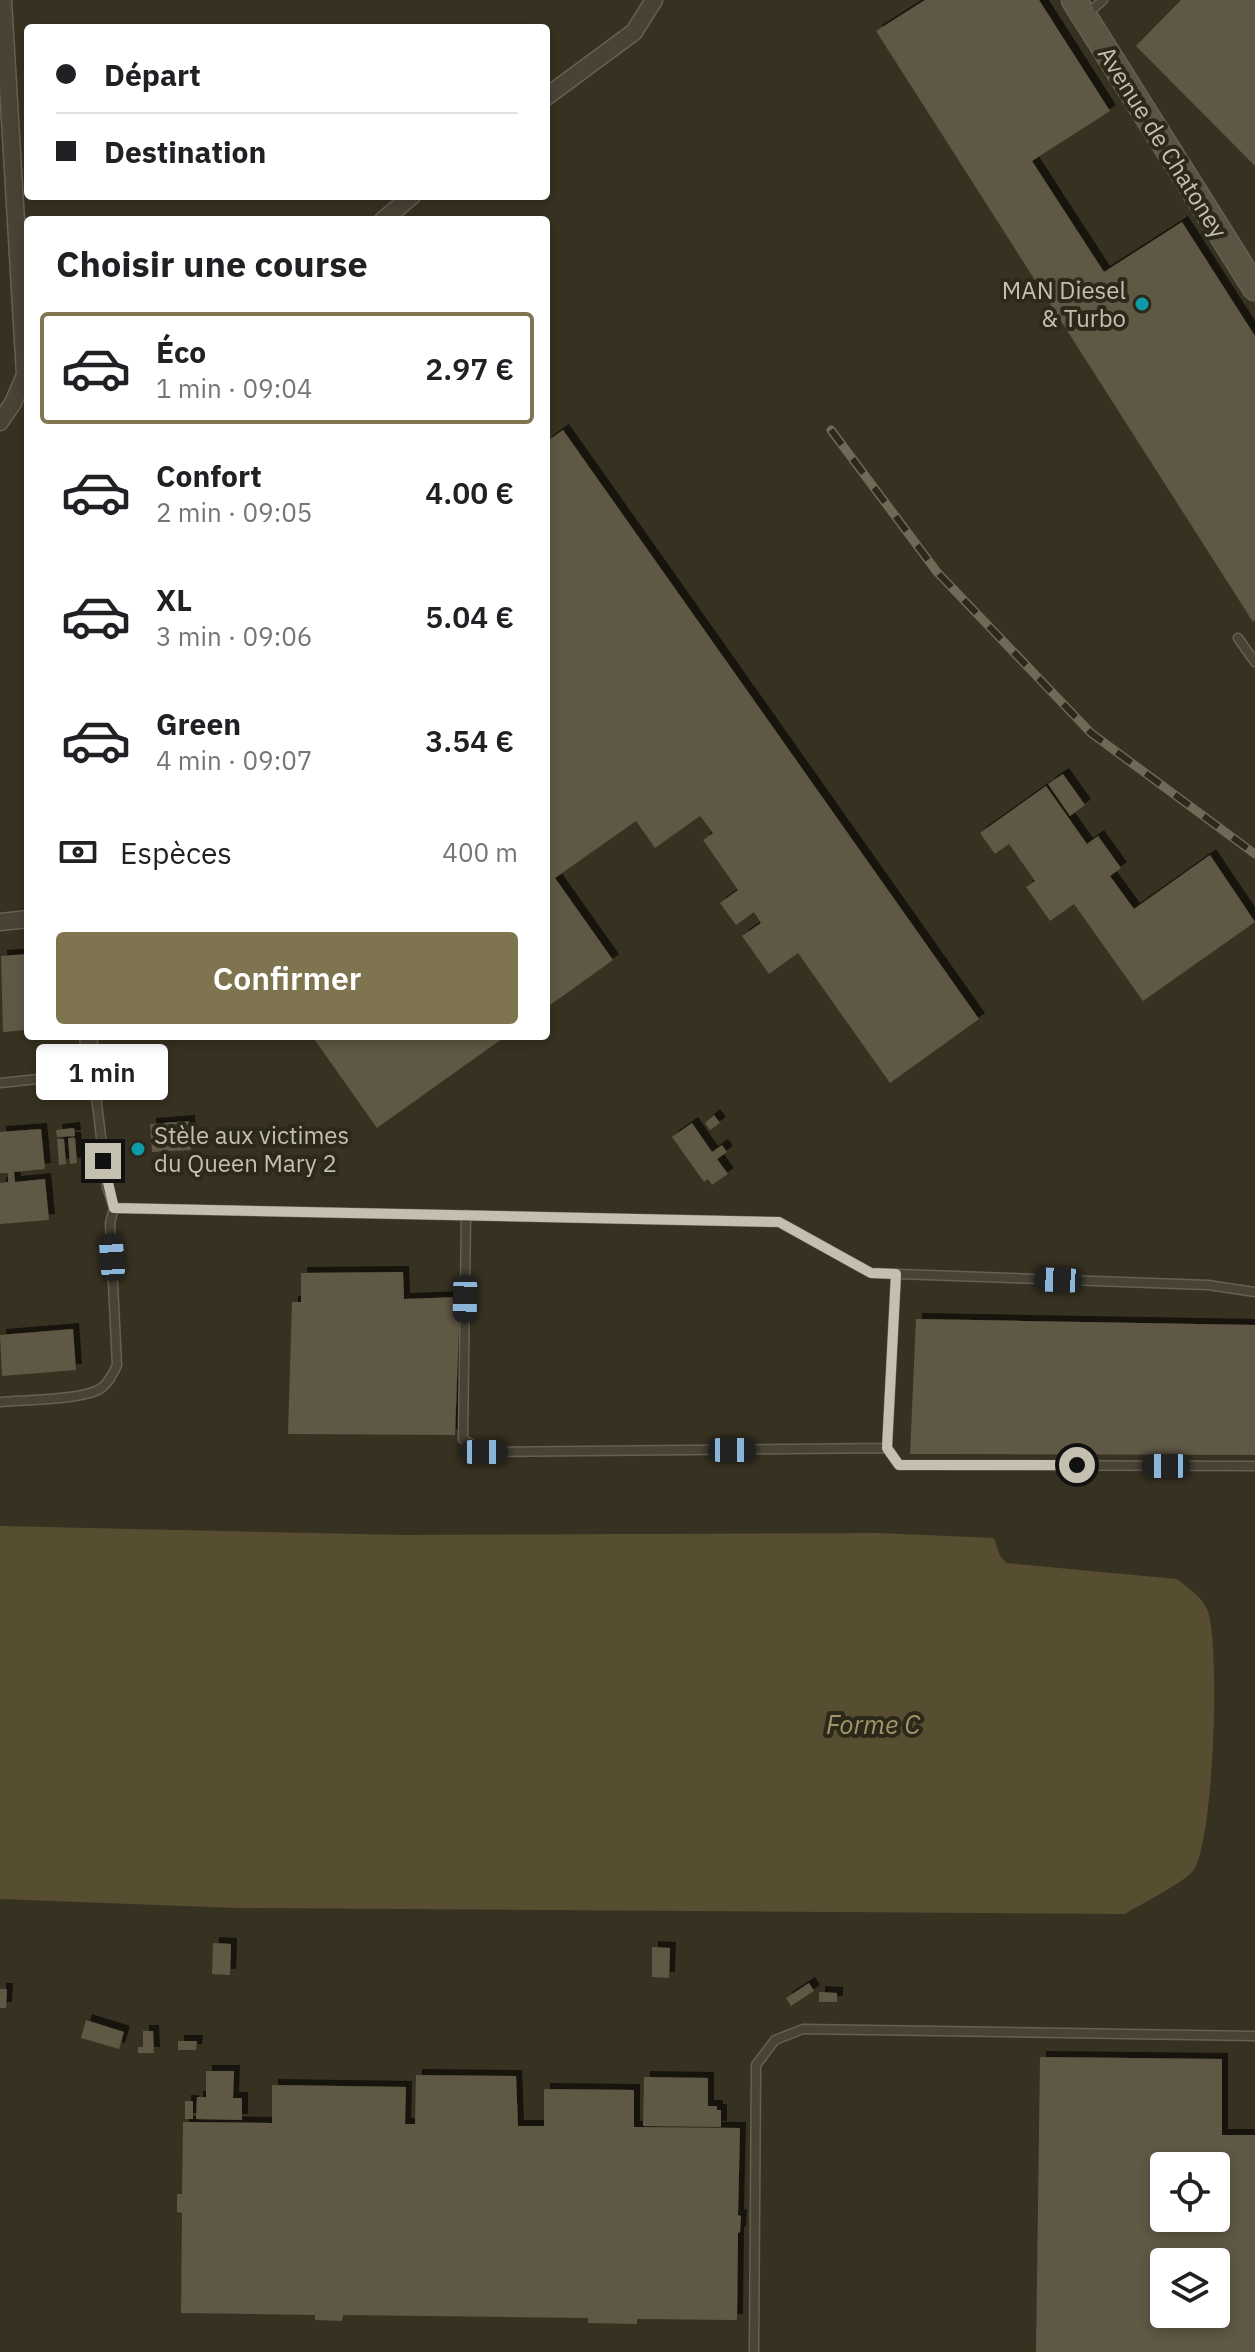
<!DOCTYPE html>
<html lang="fr">
<meta charset="utf-8">
<style>
:root{--surface:#fff;--page:#f2f2f2;--text:#202124;--muted:#757577;--line:#e0e0e0;--accent:#7f7450}
body{margin:0;font-family:"IBM Plex Sans",sans-serif;background:var(--page);color:var(--text);height:100vh;display:flex;flex-direction:column;font-size:30px;white-space:nowrap}
*{box-sizing:border-box;margin:0}
p{font-size:26px;color:var(--muted)}
.icon{flex:none;width:44px;height:44px;fill:none;stroke:currentColor;stroke-width:2;stroke-linecap:round;stroke-linejoin:round}
.map{position:relative;flex:1;overflow:hidden}
.panel{position:absolute;left:24px;top:216px;width:526px;height:824px;display:flex;flex-direction:column;background:var(--surface);border-radius:8px;box-shadow:0 4px 12px #0003}
.panel>*{flex:none}
.hud{position:absolute;left:24px;top:24px;width:526px;height:176px;border-radius:8px;box-shadow:0 4px 12px #0003;display:grid;align-content:center;height:176px;padding:0 32px;background:var(--surface)}
.controls{position:absolute;left:1150px;top:2152px;display:grid;gap:16px}
.controls a{display:grid;place-items:center;width:80px;height:80px;border-radius:8px;background:var(--surface);box-shadow:0 4px 12px #0003;font-size:40px}
.end{position:absolute;width:36px;height:36px;margin:-18px;border:10px solid #c4bfaf;background:#111;box-shadow:0 0 0 4px #111}
.from{border-radius:50%}
.bubble{position:absolute;height:56px;border-radius:8px;background:var(--surface);box-shadow:0 4px 12px #0003;font-size:26px;font-weight:600;line-height:56px;text-align:center}
.car{position:absolute;width:24px;height:48px;margin:-24px -12px;border-radius:10px;box-shadow:0 0 6px 2px #0007;background:linear-gradient(#222 24%,#8ab4d8 0 40%,#222 0 76%,#8ab4d8 0 86%,#222 0)}
.hud b{display:flex;align-items:center;gap:28px;height:76px;font-size:30px}
.hud b+b{border-top:2px solid var(--line)}
.hud i{width:20px;height:20px;background:var(--text)}
ul{padding:0;list-style:none}
li{display:flex;align-items:center;gap:24px;height:112px;margin:0 16px 12px;padding:0 16px;border:4px solid transparent;border-radius:8px}
li div{flex:1}
li b{display:block;font-size:30px}
li em{font-style:normal;font-weight:600}
li.on{border-color:var(--accent)}
li>.icon{width:72px;height:72px;stroke-width:1.5}
h2{padding:0 32px;font-size:36px;line-height:96px}
.pay{display:flex;align-items:center;gap:20px;height:88px;padding:0 32px;font-size:30px}
.pay p{margin-inline-start:auto}
.cta{display:flex;gap:16px;margin-top:auto;padding:16px 32px}
.cta a{flex:1;height:92px;border-radius:8px;background:var(--accent);color:#fff;font-size:32px;font-weight:600;line-height:92px;text-align:center}
.map>svg:first-child{display:block}
.water{fill:#574d31}
.building{fill:#5f5844;fill-rule:evenodd;filter:url(#shadow)}
.lines{fill:none;stroke-linecap:round;stroke-linejoin:round}
.lane-casing{stroke:#656152;stroke-width:11}
.street-casing{stroke:#656152;stroke-width:19}
.secondary-casing{stroke:#656152;stroke-width:27}
.lane{stroke:#484335;stroke-width:8}
.street{stroke:#484335;stroke-width:16}
.secondary{stroke:#5a5543;stroke-width:24}
.rail-casing{stroke:#6f6957;stroke-width:9}
.rail{stroke:#2c281a;stroke-width:6;stroke-dasharray:18;stroke-linecap:butt}
.route{stroke:#c4bfaf;stroke-width:10}
.culture-dot{fill:#0f9aa8;stroke:#2c281a;stroke-width:3}
.labels{text-anchor:middle;dominant-baseline:central;stroke-width:8;stroke-linejoin:round;paint-order:stroke}
.street-label{font-size:24px;fill:#c4bfaf;stroke:#2c281a}
.poi-label{font-size:24px;fill:#c4bfaf;stroke:#2c281a;text-anchor:end}
.water-label{font-size:26px;font-style:italic;fill:#a29369;stroke:#2c281a}
</style>
<div class="map">
<svg width="1255" height="2352" viewBox="0 0 1255 2352">
<defs>
<filter id="shadow"><feDropShadow dx="6" dy="-6" stdDeviation="0" flood-color="#0009"/></filter>
</defs>
<rect width="100%" height="100%" fill="#373121"/>
<path class="water" d="M0,1526L404,1535L878,1533L994,1538L1000,1556L1006,1563L1177,1579C1188,1588 1201,1596 1207,1609C1221,1641 1214,1844 1193,1871C1183,1883 1141,1904 1125,1914L236,1908L0,1899Z"/>
<path class="building" d="M925,0H1039L1110,111L1032,161L1104,272L1182,222L1255,336V620L1253,622L876,31Z
M1181,0H1255V166L1136,46Z
M563,430L979,1019L890,1083L798,953L769,974L742,936L761,923L754,912L736,925L720,903L738,890L703,840L713,833L700,816L655,848L636,821L555,878L613,960L546,1008V442Z
M1063,774L1085,805L1070,816L1048,784Z
M1046,786L1087,844L1098,836L1121,868L1110,876L1134,909L1210,855L1255,922L1143,1001L1074,904L1050,921L1026,887L1035,881L1009,844L995,854L980,833Z
M28,954V1030L3,1032L1,956Z
M312,1036H506L377,1128Z
M714,1115L720,1123L710,1130L705,1123Z
M189,1121L191,1150L152,1152L150,1124Z
M692,1123L712,1152L722,1145L727,1152L717,1159L728,1174L712,1185L708,1179L704,1182L672,1137Z
M74,1128L75,1136L57,1137L56,1130Z
M41,1129L45,1169L14,1172L15,1182L45,1179L49,1220L0,1224V1183L8,1182V1173H0V1132Z
M68,1138H75L77,1163L70,1164Z
M57,1139H64L66,1164L59,1165Z
M403,1272L404,1299L460,1297L455,1435L288,1434L292,1302H301V1273Z
M916,1319L1255,1325V1455L910,1454Z
M73,1329L76,1370L2,1376L0,1335Z
M213,1943L231,1944L230,1975L212,1974Z
M652,1947L670,1948L669,1978L652,1977Z
M809,1983L814,1991L791,2006L786,1998Z
M0,1989H7L6,2008H0Z
M819,1992L837,1993V2002H819Z
M86,2020L124,2032L119,2049L81,2038Z
M143,2031H153L154,2053H138V2047H143Z
M178,2041H197L196,2050H178Z
M1040,2057L1222,2059V2135H1255V2352H1036ZM1164,2166H1216V2218H1164ZM1164,2262H1216V2314H1164Z
M206,2071H234L233,2098H242V2120L196,2119L197,2097H206Z
M416,2075L516,2076L518,2126H544V2089L634,2090V2127L740,2128L738,2215L741,2216L740,2232L738,2233L737,2320L637,2319V2324L588,2323V2318L343,2315L342,2321L315,2320V2315L181,2313L182,2213L177,2212V2194H182L183,2122L272,2123V2085L406,2087L405,2124H415Z
M644,2077L708,2078V2106H717V2110H721V2127L643,2126Z
M185,2101H193V2119H185Z"/>
<g class="lines">
<defs>
<path id="lane" d="M1085,16L1103,0
M1238,638L1255,662
M0,1083L48,1078L94,1079L107,1187L114,1208L779,1222L871,1273L1208,1285L1255,1292
M466,1215L463,1439L484,1452L887,1448
M896,1274L887,1448L899,1465L1255,1466
M0,1402C25,1400 77,1400 98,1390C107,1386 113,1374 117,1365L110,1223L114,1208
M754,2352L756,2065L775,2040L803,2029L1255,2036"/>
<path id="street" d="M546,97L634,32L654,0
M383,220L412,196
M0,422L13,403L25,375L3,0
M0,922L28,919
M88,1036L94,1079"/>
<path id="secondary" d="M1074,0L1255,288"/>
</defs>
<use href="#lane" class="lane-casing"/>
<use href="#street" class="street-casing"/>
<use href="#secondary" class="secondary-casing"/>
<use href="#lane" class="lane"/>
<use href="#street" class="street"/>
<use href="#secondary" class="secondary"/>
<defs>
<path id="rail" d="M831,430L937,572L1091,733L1255,854"/>
</defs>
<use href="#rail" class="rail-casing"/>
<use href="#rail" class="rail"/>
</g>
<g class="lines">
<path class="route" d="M103,1161L114,1208L779,1222L871,1273L896,1274L887,1448L899,1465H1077"/>
</g>
<g class="culture-dot">
<circle cx="1142" cy="304" r="8"/>
<circle cx="138" cy="1149" r="8"/>
</g>
<g class="labels">
<g class="street-label">
<text transform="translate(1163 142) rotate(58)">Avenue de Chatoney</text>
</g>
<g class="poi-label">
<text x="1126" y="290">MAN Diesel<tspan x="1126" dy="28">&amp; Turbo</tspan></text>
<text x="154" y="1135" text-anchor="start">Stèle aux victimes<tspan x="154" dy="28">du Queen Mary 2</tspan></text>
</g>
<g class="water-label">
<text x="873" y="1724">Forme C</text>
</g>
</g>
</svg>
<div class="controls">
<a><svg class="icon" aria-label="locate" viewBox="0 0 24 24"><circle cx="12" cy="12" r="6"/><path d="M12 2v4M12 18v4M2 12h4M18 12h4"/></svg></a>
<a><svg class="icon" aria-label="layers" viewBox="0 0 24 24"><path d="M12 4l9 5-9 5-9-5zM3 14l9 5 9-5"/></svg></a>
</div>
<i class="end from" style="left:1077px;top:1465px"></i>
<i class="end" style="left:103px;top:1161px"></i>
<div class="bubble" style="left:36px;top:1044px;width:132px">1 min</div>
<i class="car" style="left:112px;top:1257px;rotate:356deg"></i>
<i class="car" style="left:1058px;top:1280px;rotate:272deg"></i>
<i class="car" style="left:465px;top:1299px;rotate:181deg"></i>
<i class="car" style="left:732px;top:1450px;rotate:90deg"></i>
<i class="car" style="left:484px;top:1452px;rotate:90deg"></i>
<i class="car" style="left:1166px;top:1466px;rotate:270deg"></i>
<div class="hud">
<b><i class="from"></i>Départ</b>
<b><i></i>Destination</b>
</div>
<section class="panel">
<h2>Choisir une course</h2>
<ul>
<li class="on"><svg class="icon" aria-label="car" viewBox="0 0 24 24"><path d="M5 17H2v-5l4-1 3-4h7l3 4 3 1v5h-3M9 17h6M6 11h13"/><circle cx="7" cy="17" r="2"/><circle cx="17" cy="17" r="2"/></svg><div><b>Éco</b><p>1 min · 09:04</p></div><em>2.97 €</em></li>
<li><svg class="icon" aria-label="car" viewBox="0 0 24 24"><path d="M5 17H2v-5l4-1 3-4h7l3 4 3 1v5h-3M9 17h6M6 11h13"/><circle cx="7" cy="17" r="2"/><circle cx="17" cy="17" r="2"/></svg><div><b>Confort</b><p>2 min · 09:05</p></div><em>4.00 €</em></li>
<li><svg class="icon" aria-label="car" viewBox="0 0 24 24"><path d="M5 17H2v-5l4-1 3-4h7l3 4 3 1v5h-3M9 17h6M6 11h13"/><circle cx="7" cy="17" r="2"/><circle cx="17" cy="17" r="2"/></svg><div><b>XL</b><p>3 min · 09:06</p></div><em>5.04 €</em></li>
<li><svg class="icon" aria-label="car" viewBox="0 0 24 24"><path d="M5 17H2v-5l4-1 3-4h7l3 4 3 1v5h-3M9 17h6M6 11h13"/><circle cx="7" cy="17" r="2"/><circle cx="17" cy="17" r="2"/></svg><div><b>Green</b><p>4 min · 09:07</p></div><em>3.54 €</em></li>
</ul>
<div class="pay"><svg class="icon" aria-label="cash" viewBox="0 0 24 24"><path d="M3 7h18v10H3z"/><circle cx="12" cy="12" r="2"/></svg>Espèces<p>400 m</p></div>
<div class="cta"><a>Confirmer</a></div>
</section>
</div>
